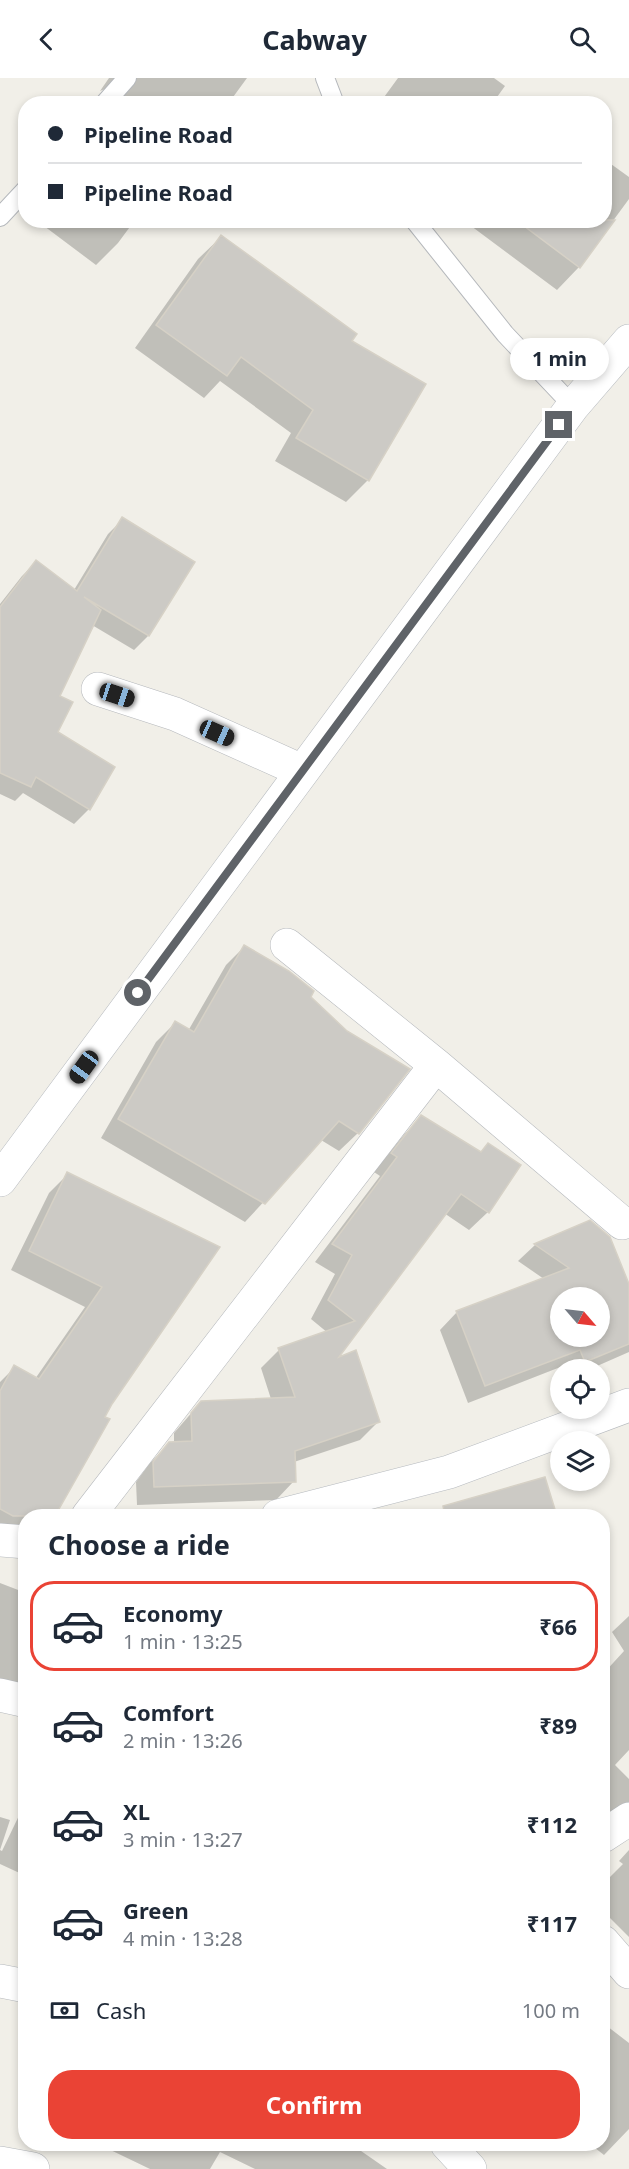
<!DOCTYPE html>
<meta charset="utf-8">
<style>
:root{--surface:#fff;--page:#f6f6f7;--text:#1f2937;--muted:#747a83;--line:#e0e1e3;--accent:#ea4335}
body{margin:0;font-family:"Noto Sans",sans-serif;background:var(--page);color:var(--text);height:100vh;display:flex;flex-direction:column;font-size:22px;white-space:nowrap}
*{box-sizing:border-box;margin:0}
p{font-size:20px;color:var(--muted)}
.icon{flex:none;width:33px;height:33px;fill:none;stroke:currentColor;stroke-width:2;stroke-linecap:round;stroke-linejoin:round}
.map{position:relative;flex:1;overflow:hidden}
.details{position:absolute;left:18px;top:1431px;width:592px;height:642px;display:flex;flex-direction:column;background:var(--surface);border-radius:24px;box-shadow:0 3px 9px #0003}
.details>*{flex:none}
.guide{position:absolute;left:18px;top:18px;width:594px;height:132px;border-radius:24px;box-shadow:0 3px 9px #0003;display:grid;align-content:center;height:132px;padding:0 30px;background:var(--surface)}
.needle{width:39px;rotate:118deg}
.buttons{position:absolute;left:550px;top:1209px;display:grid;gap:12px}
.buttons a{display:grid;place-items:center;width:60px;height:60px;border-radius:50%;background:var(--surface);box-shadow:0 3px 9px #0003;font-size:30px}
.end{position:absolute;width:27px;height:27px;margin:-14px;border:8px solid #5f6368;background:#fff;box-shadow:0 0 0 3px #fff}
.from{border-radius:50%}
.bubble{position:absolute;height:42px;border-radius:21px;background:var(--surface);box-shadow:0 3px 9px #0003;font-size:20px;font-weight:700;line-height:42px;text-align:center}
.car{position:absolute;width:18px;height:36px;margin:-18px -9px;border-radius:8px;box-shadow:0 0 4px 2px #0007;background:linear-gradient(#222 24%,#8ab4d8 0 40%,#222 0 76%,#8ab4d8 0 86%,#222 0)}
.guide b{display:flex;align-items:center;gap:21px;height:57px;font-size:22px}
.guide b+b{border-top:2px solid var(--line)}
.guide i{width:15px;height:15px;background:var(--text)}
ul{padding:0;list-style:none}
li{display:flex;align-items:center;gap:18px;height:90px;margin:0 12px 9px;padding:0 18px;border:3px solid transparent;border-radius:24px}
li div{flex:1}
li b{display:block;font-size:22px}
li em{font-style:normal;font-weight:700}
li.on{border-color:var(--accent)}
li>.icon{width:54px;height:54px;stroke-width:1.5}
h2{padding:0 30px;font-size:27px;line-height:72px}
.pay{display:flex;align-items:center;gap:15px;height:66px;padding:0 30px;font-size:22px}
.pay p{margin-inline-start:auto}
.action{display:flex;gap:12px;margin-top:auto;padding:12px 30px}
.action a{flex:1;height:69px;border-radius:24px;background:var(--accent);color:#fff;font-size:24px;font-weight:700;line-height:69px;text-align:center}
header{display:flex;justify-content:space-between;align-items:center;height:78px;padding:0 30px;background:var(--surface);font-size:27px;font-weight:700}
.map>svg:first-child{display:block}
.shadow{fill:#0003;fill-rule:evenodd}
.building{fill:#cccac5;stroke:#d6d1c6;stroke-width:1.5;fill-rule:evenodd}
.lines{fill:none;stroke-linecap:round;stroke-linejoin:round}
.lane-casing{stroke:#b5b8bc;stroke-width:20}
.street-casing{stroke:#b5b8bc;stroke-width:34}
.secondary-casing{stroke:#b6babf;stroke-width:34}
.lane{stroke:#fff;stroke-width:18}
.street{stroke:#fff;stroke-width:33}
.secondary{stroke:#fff;stroke-width:33}
.route{stroke:#5f6368;stroke-width:8}
</style>
<header><svg class="icon" aria-label="back" viewBox="0 0 24 24"><path d="M15 5l-7 7 7 7"/></svg>Cabway<svg class="icon" aria-label="search" viewBox="0 0 24 24"><circle cx="10" cy="10" r="6"/><path d="M15 15l6 6"/></svg></header>
<div class="map">
<svg width="629" height="2091" viewBox="0 0 629 2091">
<rect width="100%" height="100%" fill="#f1efe8"/>
<path class="shadow" d="M109,0H247L228,26H116L113,14L105,11L100,13Z
M398,0H494L505,8L492,26H379Z
M604,81L629,99V121L579,189L557,212L463,142H604Z
M26,115V135L16,127Z
M36,142H135L118,165L96,187Z
M221,159L349,263L368,402L346,424L275,383L291,355L220,303L204,320L135,270L198,181Z
M123,441L193,484L148,558L134,572L92,547L58,618L56,655L113,690L89,731L74,746L23,715L15,723L0,716V526L22,498L36,484L74,512L108,456Z
M244,869L309,920L358,1055L339,1073L321,1062L245,1144L101,1060L156,964L175,945L188,953L226,887Z
M421,1039L480,1075L488,1067V1134L469,1152L444,1135L334,1282L378,1344L360,1362L294,1384V1403L276,1422L137,1427L136,1404L150,1385L169,1366H174V1355L201,1324L271,1321L261,1290L279,1272L328,1255L311,1241L335,1196L315,1184L380,1098L374,1094L403,1058Z
M68,1096L218,1169L103,1339L108,1342L54,1438H26L25,1474L0,1460V1304L15,1289L35,1301L85,1229L11,1192L49,1115Z
M590,1144L629,1210V1274L588,1292H564L563,1288L468,1325L440,1252L457,1234L544,1201L518,1183L535,1167ZM561,1220H600V1258H561Z
M544,1401L555,1438H462L472,1436Z
M0,1505L26,1515V1603L7,1621L0,1620Z
M629,1538V1672L615,1687L629,1701V1753L603,1742V1596L624,1573L612,1554Z
M26,1723V1798L0,1786V1739L10,1742L0,1772L2,1773Z
M629,1772V1859L603,1833V1806L623,1786L619,1783Z
M603,1945L629,1965V2051L604,2077L590,2066H603Z
M98,2066H351L387,2091H255L220,2074L210,2091H150Z"/>
<path class="building" d="M516,142H615L580,190Z
M221,157L357,256L352,263L426,306L369,403L296,360L313,332L241,279L227,298L156,247Z
M122,439L195,484L149,558L84,519L101,532L60,618L73,624L58,654L115,689L90,732L36,699L31,709L0,695V529L36,482L77,513Z
M244,867L289,893L314,913L311,919L347,953L410,991L359,1056L339,1043L265,1126L118,1041L175,943L194,954Z
M421,1037L481,1074L488,1065L521,1087L489,1135L461,1116L339,1279L356,1272L380,1344L295,1373L296,1404L154,1409L153,1384L169,1364L192,1363L191,1335L201,1323L295,1319L278,1270L355,1243L328,1222L352,1177L332,1166L397,1079L391,1075Z
M67,1094L220,1169L112,1326L105,1339L110,1341L55,1438H13L0,1431V1313L14,1287L39,1301L102,1209L29,1173Z
M590,1142L610,1159L629,1206V1266L585,1284L580,1272L485,1308L456,1233L569,1190L534,1166ZM561,1220H600V1258H561Z
M545,1399L557,1438H445L443,1428Z"/>
<g class="lines">
<defs>
<path id="lane" d="M325,0L335,26
M104,26L127,0
M0,139L26,111
M414,142L505,256L573,328"/>
<path id="street" d="M98,611L175,636L302,693
M287,867L436,987L622,1145
M88,1438L436,987
M0,1617L26,1623
M603,1758L629,1741
M603,1864L629,1894
M0,1903L26,1908
M447,2066L470,2091
M0,2085L33,2091"/>
<path id="secondary" d="M0,1102L573,328L629,263
M278,1438L449,1394L629,1327
M0,1462L26,1464"/>
</defs>
<use href="#lane" class="lane-casing"/>
<use href="#street" class="street-casing"/>
<use href="#secondary" class="secondary-casing"/>
<use href="#lane" class="lane"/>
<use href="#street" class="street"/>
<use href="#secondary" class="secondary"/>
</g>
<g class="lines">
<path class="route" d="M138,915L559,347"/>
</g>
</svg>
<div class="buttons">
<a><svg class="needle" viewBox="-14 -14 28 28"><path d="M0-13l5 13h-10z" fill="#e53935"/><path d="M0 13l5-13h-10z" fill="#747a83"/></svg></a>
<a><svg class="icon" aria-label="locate" viewBox="0 0 24 24"><circle cx="12" cy="12" r="6"/><path d="M12 2v4M12 18v4M2 12h4M18 12h4"/></svg></a>
<a><svg class="icon" aria-label="layers" viewBox="0 0 24 24"><path d="M12 4l9 5-9 5-9-5zM3 14l9 5 9-5"/></svg></a>
</div>
<i class="end from" style="left:138px;top:915px"></i>
<i class="end" style="left:559px;top:347px"></i>
<div class="bubble" style="left:510px;top:260px;width:99px">1 min</div>
<i class="car" style="left:117px;top:617px;rotate:108deg"></i>
<i class="car" style="left:217px;top:655px;rotate:114deg"></i>
<i class="car" style="left:84px;top:989px;rotate:216deg"></i>
<div class="guide">
<b><i class="from"></i>Pipeline Road</b>
<b><i></i>Pipeline Road</b>
</div>
<section class="details">
<h2>Choose a ride</h2>
<ul>
<li class="on"><svg class="icon" aria-label="car" viewBox="0 0 24 24"><path d="M5 17H2v-5l4-1 3-4h7l3 4 3 1v5h-3M9 17h6M6 11h13"/><circle cx="7" cy="17" r="2"/><circle cx="17" cy="17" r="2"/></svg><div><b>Economy</b><p>1 min · 13:25</p></div><em>₹66</em></li>
<li><svg class="icon" aria-label="car" viewBox="0 0 24 24"><path d="M5 17H2v-5l4-1 3-4h7l3 4 3 1v5h-3M9 17h6M6 11h13"/><circle cx="7" cy="17" r="2"/><circle cx="17" cy="17" r="2"/></svg><div><b>Comfort</b><p>2 min · 13:26</p></div><em>₹89</em></li>
<li><svg class="icon" aria-label="car" viewBox="0 0 24 24"><path d="M5 17H2v-5l4-1 3-4h7l3 4 3 1v5h-3M9 17h6M6 11h13"/><circle cx="7" cy="17" r="2"/><circle cx="17" cy="17" r="2"/></svg><div><b>XL</b><p>3 min · 13:27</p></div><em>₹112</em></li>
<li><svg class="icon" aria-label="car" viewBox="0 0 24 24"><path d="M5 17H2v-5l4-1 3-4h7l3 4 3 1v5h-3M9 17h6M6 11h13"/><circle cx="7" cy="17" r="2"/><circle cx="17" cy="17" r="2"/></svg><div><b>Green</b><p>4 min · 13:28</p></div><em>₹117</em></li>
</ul>
<div class="pay"><svg class="icon" aria-label="cash" viewBox="0 0 24 24"><path d="M3 7h18v10H3z"/><circle cx="12" cy="12" r="2"/></svg>Cash<p>100 m</p></div>
<div class="action"><a>Confirm</a></div>
</section>
</div>
